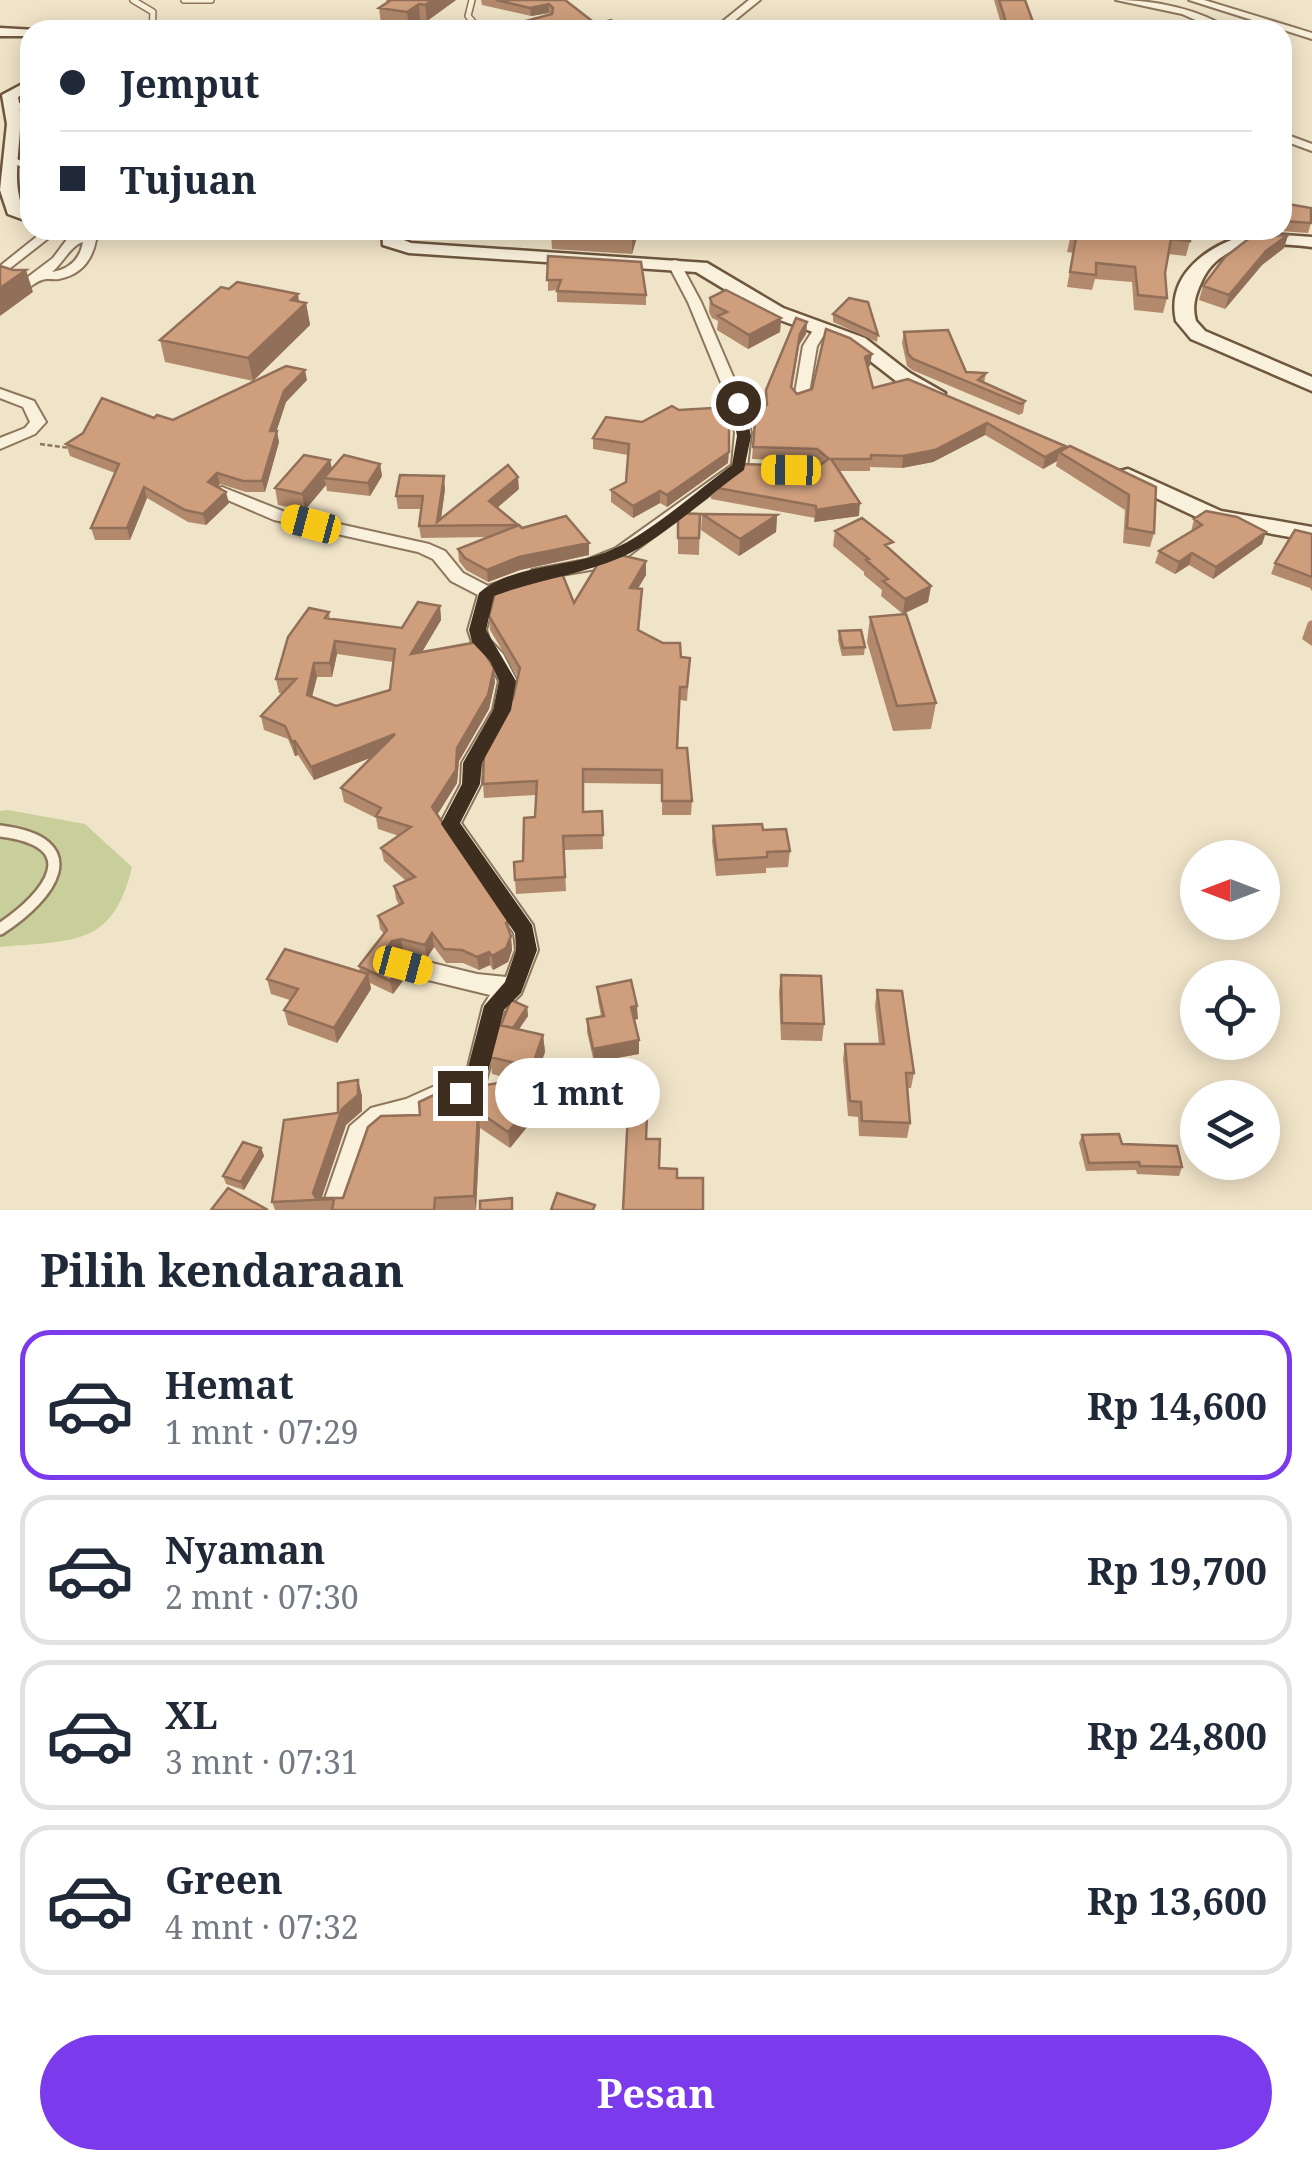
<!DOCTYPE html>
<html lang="id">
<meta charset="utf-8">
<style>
:root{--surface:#fff;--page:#f2f2f3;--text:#1f2937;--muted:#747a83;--line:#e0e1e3;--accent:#7c3aed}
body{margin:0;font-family:"Noto Serif",serif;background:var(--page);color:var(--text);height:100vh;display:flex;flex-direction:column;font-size:38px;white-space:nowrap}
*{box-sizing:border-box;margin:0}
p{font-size:32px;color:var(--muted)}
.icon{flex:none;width:55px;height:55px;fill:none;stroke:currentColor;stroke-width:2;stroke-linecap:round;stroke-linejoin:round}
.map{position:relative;height:1210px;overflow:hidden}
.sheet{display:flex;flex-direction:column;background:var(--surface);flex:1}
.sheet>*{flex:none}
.top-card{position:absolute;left:20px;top:20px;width:1272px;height:220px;border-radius:30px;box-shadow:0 5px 25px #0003;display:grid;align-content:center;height:220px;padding:0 40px;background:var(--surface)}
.needle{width:65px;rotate:270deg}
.tools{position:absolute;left:1180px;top:840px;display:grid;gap:20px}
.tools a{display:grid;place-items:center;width:100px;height:100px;border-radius:50%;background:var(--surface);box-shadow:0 5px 25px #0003;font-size:50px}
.end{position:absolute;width:45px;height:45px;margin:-22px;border:12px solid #3d2e20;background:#fff;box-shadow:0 0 0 5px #fff}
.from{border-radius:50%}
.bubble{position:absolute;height:70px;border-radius:35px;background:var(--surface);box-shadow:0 5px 25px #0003;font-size:32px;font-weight:700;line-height:70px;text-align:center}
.car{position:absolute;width:30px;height:60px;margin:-30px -15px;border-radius:12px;box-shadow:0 0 8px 2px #0007;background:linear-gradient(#f5c518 24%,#345 0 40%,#f5c518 0 76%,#345 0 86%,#f5c518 0)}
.top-card b{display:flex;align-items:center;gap:35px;height:95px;font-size:38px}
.top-card b+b{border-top:2px solid var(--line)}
.top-card i{width:25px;height:25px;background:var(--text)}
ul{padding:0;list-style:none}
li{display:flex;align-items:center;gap:30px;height:150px;margin:0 20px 15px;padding:0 20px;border:5px solid var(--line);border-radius:30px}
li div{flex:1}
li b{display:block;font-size:38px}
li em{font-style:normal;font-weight:700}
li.active{border-color:var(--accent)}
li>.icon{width:90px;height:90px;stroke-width:1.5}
h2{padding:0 40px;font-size:45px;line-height:120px}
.button{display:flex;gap:20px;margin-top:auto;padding:20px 40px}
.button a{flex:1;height:115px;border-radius:60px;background:var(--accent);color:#fff;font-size:40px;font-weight:700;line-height:115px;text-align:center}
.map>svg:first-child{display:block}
.green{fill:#c9cf9b}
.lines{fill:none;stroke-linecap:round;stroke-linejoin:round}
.service-far1-casing{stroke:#8d765c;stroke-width:8}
.service-casing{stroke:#8d765c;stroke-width:16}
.minor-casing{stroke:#8d765c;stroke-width:4}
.secondary-casing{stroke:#6f573f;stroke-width:5}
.path{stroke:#8d765c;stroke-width:2.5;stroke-dasharray:5 2.5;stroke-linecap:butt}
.service-far1{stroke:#faf1dc;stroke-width:5}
.service{stroke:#faf1dc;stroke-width:11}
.minor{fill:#faf1dc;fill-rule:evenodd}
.secondary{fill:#faf1dc;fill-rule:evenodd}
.wall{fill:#b2896c;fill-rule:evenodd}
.shaded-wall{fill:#916f58}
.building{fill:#cf9f7d;stroke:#916f58;stroke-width:2.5;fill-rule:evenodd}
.route{fill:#3d2e20}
</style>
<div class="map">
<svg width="1312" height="1210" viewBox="0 0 1312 1210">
<rect width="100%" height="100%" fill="#f0e4c8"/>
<path class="green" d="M8,810L85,824L132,867C113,948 72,940 0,947V811Z"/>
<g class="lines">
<defs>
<path id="service-far1" d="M133,0L153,12L152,30
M184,0H211
M472,0L468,16L480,30
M13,108L30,102
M10,158L30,169"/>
<path id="service" d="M0,831C90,842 51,896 0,929"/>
<path id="minor" d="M749,0H760L723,30H712Z
M1116,0C1155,0 1199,9 1231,30H1218L1182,14Z
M1189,0H1204L1312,33V39Z
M1282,133L1312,144V151L1282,140Z
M45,230H59L0,276V266Z
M76,230H88V234L96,240C92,261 80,275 59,279C53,280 47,278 42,280C32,283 32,289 20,289V283L53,258L68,238L76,234ZM83,242C80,259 70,269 52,272C63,263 71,245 83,242Z
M1219,230H1236L1257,240L1247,243Z
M674,260L679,261L701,302L744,402L751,433L747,467L628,556L596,569L538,579L532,578L529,574L532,570L586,560L616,548L732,465L735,433L729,402L688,302L668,264Z
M822,323L829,327L817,346L808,399L806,402H796L794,399L803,346L817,324Z
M0,389L34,401L46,422L35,434L0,449V438L25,428L30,422L23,407L0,398Z
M222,487L285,512L429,544L445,551L463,573L488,586L514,577L523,583L520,587L495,596L486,630L489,639L503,654L517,681L511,710L482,763L481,784L461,823L533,925L538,950L521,994L504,1011L484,1089L468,1101L440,1106L410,1120L387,1125L369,1141L347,1210H321L350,1126L371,1108L406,1099L437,1085L455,1083L466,1075L483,1006L490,995L395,972L392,965L395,958L403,956L477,974L506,977L516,950L514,933L440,824L461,784L462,763L493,710L499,681L489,661L472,642L468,630L478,595L451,581L433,559L418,552L274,520L216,495L214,492L216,489Z"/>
<path id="secondary" d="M0,28L36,30H30V36H0Z
M30,80V91L18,97C26,134 9,171 22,207L30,211V222L8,214L0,190L7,124L2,95Z
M382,230H400L399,238L411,243L707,263L783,308L865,338L910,373L945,393L935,399L896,381L851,346L769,316L696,272L409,253L383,245Z
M1254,233L1312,237V247C1271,242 1220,238 1201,283C1195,296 1192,307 1196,321L1205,331L1312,377V391L1191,339L1176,321C1165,272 1213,242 1254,233Z
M1128,469L1221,511L1312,527V541L1207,522L1120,481L1117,476L1120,471Z"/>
</defs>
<use href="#service-far1" class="service-far1-casing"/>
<use href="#service" class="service-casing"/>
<use href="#minor" class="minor-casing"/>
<use href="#secondary" class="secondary-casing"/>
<path class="path" d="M40,444L70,448"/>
<use href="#service-far1" class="service-far1"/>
<use href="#service" class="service"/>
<use href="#minor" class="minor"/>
<use href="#secondary" class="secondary"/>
</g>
<path class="wall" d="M386,0H456L427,21L420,20L409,28L381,24L379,8L387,3Z
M481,0H565L596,24L549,13L531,16L482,5Z
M994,0H1025L1033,22L1032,30H1003Z
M1282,203L1311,223L1308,233L1266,230H1282Z
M639,230L632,254L552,249L551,234Z
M1072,230L1190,241L1186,256L1168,254L1165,273L1167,298L1163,313L1134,310L1132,282L1095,279L1092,290L1067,287L1073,253L1067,252Z
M1288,235L1284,248L1262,265L1225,309L1199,300L1203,286Z
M548,256L646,295V305L557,302V290L548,291Z
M710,298L781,318L780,332L748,349L717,330L718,321L712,318L709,312Z
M299,302L306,303L310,325L253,381L165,362L160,340Z
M833,314L878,335L877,342L833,322Z
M807,322L806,334L799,345L792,388L797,394L812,389L826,329L870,366L867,367L873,388L908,379L1065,449L1156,487L1154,533L1150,547L1123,543L1125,510L1056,466L1057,461L1043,469L985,435L933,462L902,468L870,467V471H839L859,516L814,522L815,518L711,499L712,487L817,467L820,465L816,461L752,459L754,432L751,417L752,405H766V390Z
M904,332L966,372L986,373L984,383L1025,401L1023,413L1019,415L912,370L907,366L902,343Z
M307,380L286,402L276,431L279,442L265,492H246L220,484L217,487L229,503L206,525L188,522L147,498L130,540H95L91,528L115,473L70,456L66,444L154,418L173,420Z
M606,417L728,463L667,507L660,503L633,518L611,502V490L626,482L628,455L593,449V438Z
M330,460L332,469L380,464L382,476L370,496L327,491L326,485L305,510L278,505L275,488Z
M445,489L441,519L519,489L497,508L522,528L589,555L520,570L488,582L466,570L459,561L458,549L488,537L421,538L419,526L421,509H398L396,496Z
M678,513L700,514L699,555L678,554Z
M702,514L777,515L776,532L739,556L701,530Z
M1194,519L1266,532L1262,544L1213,579L1189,565L1175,574L1155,563L1159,551L1191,532Z
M835,531L891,551L931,586L928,602L903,614L936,703L931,729L893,731L867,642L870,617L903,614L881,596L882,590L864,575V572L833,546Z
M1312,534V591L1310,588L1271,574L1275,563Z
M646,561V575L638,588L642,602L639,631L681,657L690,658L687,701L680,700L678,748L692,801L691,815H662V784L584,783V812L602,811L603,849L564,850L566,891L516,894L515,880L523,861L535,817L536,795L484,798L483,784L513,698L518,677L490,630L489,616L574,603Z
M440,606L441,620L422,652L495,682L489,709L459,761L457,783L437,815L509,921L512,950L508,962L493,970L490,965L479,970L463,963H446L434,947L427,958L404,952L394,954L390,961L402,965L405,978L393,994L370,983L371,989L337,1043L288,1025L284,1010L290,1000L271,994L267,979L360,972L359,966L384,934L380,929L378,916L399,905L396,899L394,886L406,881L384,861L381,848L399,836L378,829L376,818L344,802L341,788L372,757L314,780L298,755L295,756L288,739L264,730L261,716L284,693H279L276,679L329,612L330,619L402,628ZM337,654L393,662L390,690L336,706L312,697L317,677H332Z
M1312,620V646L1302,639L1308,622Z
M839,631L865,647L864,655L842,656L838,640Z
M713,826L763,830L790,851L788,867L766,868V873L716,876L712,841Z
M781,975L824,1024L822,1041L781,1040L779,992Z
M597,987L638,1019L634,1020L639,1040V1054L594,1062L587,1032V1019L601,1016L598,1000Z
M877,990L914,1073L911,1088H908L910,1123L907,1138L859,1136L858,1117L848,1116L843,1059L845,1044H879L875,1006Z
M527,1007L528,1016L519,1029L543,1035L545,1052L533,1084L492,1074L490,1057L501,1025Z
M358,1080L362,1096V1111L346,1125L321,1198H343L420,1115L531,1105L532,1121L510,1148L480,1128L476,1210H275L272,1202L338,1113Z
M1082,1135L1122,1144L1182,1167L1179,1176L1137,1174L1136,1170L1086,1171L1079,1143Z
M261,1148L264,1156L244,1190L226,1184L223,1176Z"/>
<path class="shaded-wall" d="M432,0H456L427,21L425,5Z
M419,4L420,20L409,28L407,12Z
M549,4V13L531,16L530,8Z
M635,230H639L632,254V239Z
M1288,235L1284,248L1262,265L1225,309L1229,295L1266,251Z
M26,270L33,292L0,316V288Z
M298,294L300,308L306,303L310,325L253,381L248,358L291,300Z
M781,318L780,332L748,349L749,335Z
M807,322L806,334L799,345L790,398L800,334Z
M872,354L870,366L864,368L865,357Z
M305,370L307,380L286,402L273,442L270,431L284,391Z
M987,423L985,435L933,462L902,468L903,456Z
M277,431L279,442L265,492L262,481Z
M1065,446L1064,455L1059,452L1057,461L1043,469L1045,457Z
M729,452L728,463L667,507V495Z
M330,460L333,476L324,478L326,485L305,510L302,494Z
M380,464L382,476L370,496L368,483Z
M217,473L220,484L211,494L208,482Z
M444,476L445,489L440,526L437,522Z
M518,477L519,489L490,514L489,501Z
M144,487L147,498L130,540L127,528Z
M660,491V503L633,518V506Z
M226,492L229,503L206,525L203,514Z
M860,503L859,516L814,522L816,510Z
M777,515L776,532L739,556L740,539Z
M1266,532L1262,544L1213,579L1216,567Z
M589,543V555L520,570L488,582L487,570L519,557Z
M1192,553L1189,565L1175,574L1179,562Z
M646,561V575L630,602V588Z
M931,586L928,602L903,614L905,599Z
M440,606L441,620L413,667L411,654Z
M335,641L337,654L332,677L330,663Z
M314,663L317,677L309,708L307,695Z
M494,668L495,682L489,709L459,761L457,783L434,820L432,807Z
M395,734L398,747L314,780L311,767Z
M295,741L298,755L295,756L292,742Z
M432,933L434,947L427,958L425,945Z
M511,936L512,950L508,962L493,970L492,956Z
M401,939L404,952L394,954L389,964L386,950L392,941Z
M489,952L490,965L479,970L477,957Z
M402,965L405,978L393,994L390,981Z
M368,974L371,989L337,1043L334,1028Z
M637,1006L638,1019L631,1020V1007Z
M527,1007L528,1016L513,1038L512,1030Z
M543,1035L545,1052L533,1084L532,1067Z
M639,1040V1054L594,1062L593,1049Z
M358,1080L362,1096V1111L346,1125L321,1200H315L313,1193L342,1109Z
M531,1105L532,1121L510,1148L508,1132Z
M478,1111L480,1128L476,1210L474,1196Z
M261,1148L264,1156L244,1190L241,1182Z"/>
<path class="building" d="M391,0H432L425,5L419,4L407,12L379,8Z
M496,0H565L596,24L611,20L625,30H492L552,14L553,8L549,4L530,8Z
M999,0H1025L1033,22H1006Z
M1282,203L1311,208V223L1282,221Z
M555,230H635L632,239L551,234Z
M1072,230H1191L1190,241L1171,239L1165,273L1167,298L1138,295L1135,267L1096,263V275L1070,272L1076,238L1070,237Z
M1288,235L1266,251L1229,295L1203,286L1225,257L1251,237Z
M548,256L641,262L646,295L557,291L561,280H547Z
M0,266L13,270H26L0,288Z
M237,282L298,294L291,300L306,303L248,358L160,340L221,287L229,289Z
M726,290L781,318L749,335L718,316L727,312L712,304L710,298Z
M849,298L868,302L878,335L833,314Z
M796,318L807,322L800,334L791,387L797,394L812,389L826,329L850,338L872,354L865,357L873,388L908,379L1065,446L1045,457L987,423L935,450L903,456L871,455V459H831L860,503L816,510V506L712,487L744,464L817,467L829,459L817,449L753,447L755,421L752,405H767L766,390Z
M948,330L966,372L986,373L978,380L1025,401L1021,404L913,359L908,354L904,332Z
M286,366L305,370L284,391L270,431H277L262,481H243L217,473L208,482L226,492L203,514L185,510L144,487L127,528H91L119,464L66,444L83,433L102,398L154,418L157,415L173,420Z
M672,406L679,410L729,407V452L667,495L660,491L633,506L611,490L626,482L629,444L593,438L606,417L642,422Z
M1070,446L1156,487L1154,533L1127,528L1129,495L1059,452Z
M304,455L330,460L302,494L275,488Z
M344,455L380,464L368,483L324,478Z
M508,465L518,477L489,501L518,525L419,526L423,496H396L400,475L444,476L437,522Z
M1206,511L1237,517L1266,532L1216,567L1192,553L1179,562L1159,551L1202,525L1194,519Z
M678,513L700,514L699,538H678Z
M702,514L777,515L740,539Z
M566,516L589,543L519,557L487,570L465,558L458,549L519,525L522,528Z
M862,518L893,542L885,545L931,586L905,599L883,581L888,579L866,560L869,559L835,531Z
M1295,530L1312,534V577L1275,563Z
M612,553L646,561L630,588L642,589L638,630L663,643H680L681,657L690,658L687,687H680L677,748H687L692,801H662V770L583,769V812L602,811L603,835L563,836L565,877L515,880L514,862L523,861L524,818L535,817L537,781L483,784L484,750L513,698L520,668L489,616L497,585L559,566L574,603L602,557Z
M418,602L440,606L411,654L478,642L494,668L488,695L457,748L456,770L432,807L509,921L506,923L511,936L506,948L492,956L489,952L477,957L462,950L444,949L432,933L425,945L401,939L392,941L386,950L389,960L402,965L390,981L359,966L387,930L378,916L403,903L394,886L415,877L381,848L411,827L376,816L381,808L341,788L395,734L311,767L295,741L292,742L285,726L261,716L296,679H276L288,637L309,608L329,612L325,618L402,628ZM335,641L395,649L390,690L336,706L307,695L314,663H330Z
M906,614L936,703L897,706L870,617Z
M861,630L865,647L843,648L839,631Z
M762,824L763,830L786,829L790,851L767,852V857L717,860L713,826Z
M285,949L368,974L334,1028L284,1010L298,989L267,979Z
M781,975L821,976L824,1024L782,1023Z
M631,980L637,1006L631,1007L639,1040L593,1049L587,1019L604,1016L597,987Z
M877,990L902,991L914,1073H906L910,1123L862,1121L861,1102L850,1101L845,1044H884Z
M511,1000L527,1007L513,1028L501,1025Z
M499,1025L543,1035L532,1067L490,1057Z
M358,1080V1095L342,1109L313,1193L316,1198H343L368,1127L381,1116L420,1115L419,1102L438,1093L498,1083L531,1105L508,1132L478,1111L474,1196L435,1198L434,1210H332L334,1199L272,1202L284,1120L338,1113V1083Z
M628,1113L647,1114L646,1139H660L659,1168L677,1169V1178H703V1210H623Z
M1119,1134L1122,1144L1177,1146L1182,1167L1140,1166L1139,1162L1089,1163L1082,1135Z
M243,1142L261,1148L241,1182L223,1176Z
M228,1188L268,1210H211Z
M557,1193L595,1205L593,1210H551Z
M512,1198V1210H480V1201Z"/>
<path class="route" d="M738,399L744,403L751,436L744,470C709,495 659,541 622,557C581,575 536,580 494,596L486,630L516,681L511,710L482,763L480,784L460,823L532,925L537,950L521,993L504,1010L484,1088L468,1100H452L449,1093L466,1075L484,1006L505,982L516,950L515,933L441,824L462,784L463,763L493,710L499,681L490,661L472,642L469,630L479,593C512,564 571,568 611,550C648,535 698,490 732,465L737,436L731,403Z"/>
</svg>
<div class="tools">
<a><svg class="needle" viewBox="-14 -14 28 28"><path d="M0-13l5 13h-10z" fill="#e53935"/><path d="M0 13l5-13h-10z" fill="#747a83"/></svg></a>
<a><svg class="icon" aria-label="locate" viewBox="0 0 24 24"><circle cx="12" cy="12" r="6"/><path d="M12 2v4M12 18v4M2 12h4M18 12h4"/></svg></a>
<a><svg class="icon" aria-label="layers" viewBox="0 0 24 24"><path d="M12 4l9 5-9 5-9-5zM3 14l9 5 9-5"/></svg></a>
</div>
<i class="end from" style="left:738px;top:403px"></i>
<i class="end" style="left:460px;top:1093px"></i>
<div class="bubble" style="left:495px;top:1058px;width:165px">1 mnt</div>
<i class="car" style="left:791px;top:470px;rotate:271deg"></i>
<i class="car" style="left:311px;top:524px;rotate:285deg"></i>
<i class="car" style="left:403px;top:965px;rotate:105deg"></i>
<div class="top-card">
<b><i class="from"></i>Jemput</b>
<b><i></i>Tujuan</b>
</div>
</div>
<section class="sheet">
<h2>Pilih kendaraan</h2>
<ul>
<li class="active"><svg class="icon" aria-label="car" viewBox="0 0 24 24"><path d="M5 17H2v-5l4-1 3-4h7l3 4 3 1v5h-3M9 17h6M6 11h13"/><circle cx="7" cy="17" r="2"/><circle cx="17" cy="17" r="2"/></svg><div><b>Hemat</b><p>1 mnt · 07:29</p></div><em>Rp 14,600</em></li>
<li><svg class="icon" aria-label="car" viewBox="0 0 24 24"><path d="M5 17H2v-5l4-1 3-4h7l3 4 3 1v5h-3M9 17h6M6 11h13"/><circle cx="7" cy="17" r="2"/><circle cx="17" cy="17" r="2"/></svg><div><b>Nyaman</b><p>2 mnt · 07:30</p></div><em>Rp 19,700</em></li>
<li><svg class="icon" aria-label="car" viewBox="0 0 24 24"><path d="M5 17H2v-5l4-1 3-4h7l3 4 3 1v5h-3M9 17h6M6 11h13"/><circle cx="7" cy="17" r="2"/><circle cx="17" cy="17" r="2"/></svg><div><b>XL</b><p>3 mnt · 07:31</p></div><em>Rp 24,800</em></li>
<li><svg class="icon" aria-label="car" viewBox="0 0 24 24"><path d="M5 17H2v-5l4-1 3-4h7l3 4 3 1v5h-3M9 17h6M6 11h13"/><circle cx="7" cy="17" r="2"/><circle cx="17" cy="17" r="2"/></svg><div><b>Green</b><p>4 mnt · 07:32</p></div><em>Rp 13,600</em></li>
</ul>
<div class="button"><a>Pesan</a></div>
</section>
